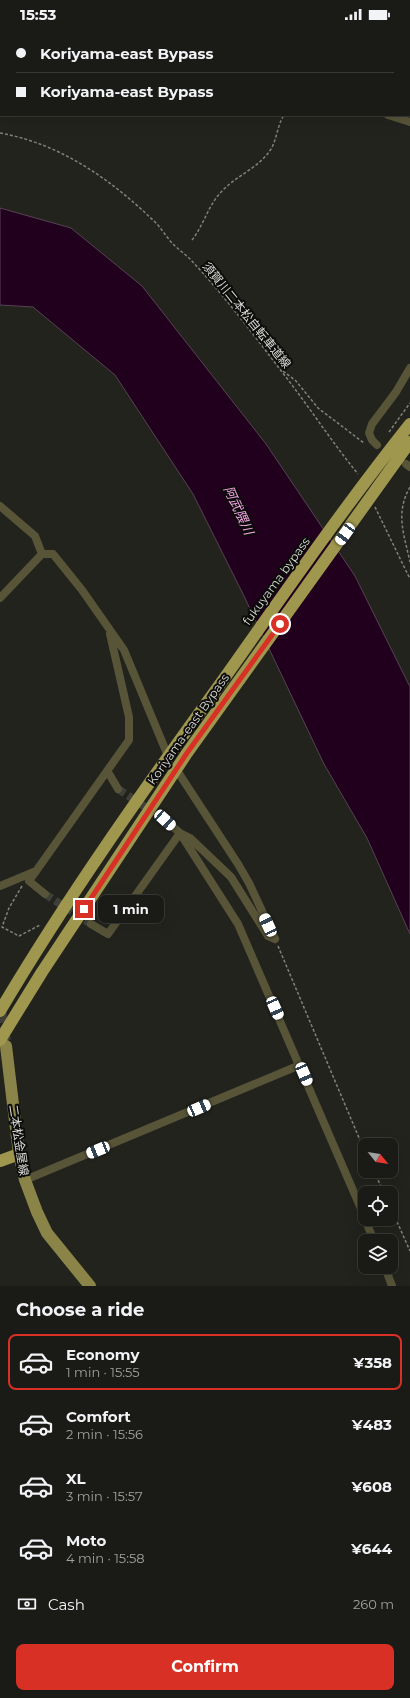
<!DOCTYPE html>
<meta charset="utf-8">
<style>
:root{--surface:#1a1a16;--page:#272723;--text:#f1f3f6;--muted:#9fa1a1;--line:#383835;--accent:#d93025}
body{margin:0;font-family:Montserrat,"Noto Sans JP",sans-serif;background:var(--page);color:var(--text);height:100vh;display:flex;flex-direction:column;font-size:15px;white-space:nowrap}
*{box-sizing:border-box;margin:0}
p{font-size:13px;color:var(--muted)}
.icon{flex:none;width:22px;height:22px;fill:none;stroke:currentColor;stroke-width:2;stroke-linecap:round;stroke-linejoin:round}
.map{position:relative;height:1258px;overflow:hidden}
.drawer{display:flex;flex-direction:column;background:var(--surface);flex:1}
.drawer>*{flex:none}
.banner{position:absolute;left:0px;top:0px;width:410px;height:88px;box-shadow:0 4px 16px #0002,0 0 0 1px var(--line);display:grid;align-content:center;height:88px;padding:0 16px;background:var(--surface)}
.needle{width:26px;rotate:120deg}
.controls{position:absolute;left:358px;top:1110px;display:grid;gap:8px}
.controls a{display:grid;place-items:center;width:40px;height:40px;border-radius:8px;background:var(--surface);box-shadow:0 4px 16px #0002,0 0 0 1px var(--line);font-size:20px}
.end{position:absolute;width:18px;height:18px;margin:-9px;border:5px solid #d93025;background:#fff;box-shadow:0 0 0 2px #fff}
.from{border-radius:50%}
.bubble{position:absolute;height:28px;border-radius:8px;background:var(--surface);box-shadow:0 4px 16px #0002,0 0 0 1px var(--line);font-size:13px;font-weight:700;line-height:28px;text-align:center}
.car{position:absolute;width:12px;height:24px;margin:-12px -6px;border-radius:5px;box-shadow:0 0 3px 1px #0007;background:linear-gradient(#fff 24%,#345 0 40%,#fff 0 76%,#345 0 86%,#fff 0)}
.banner b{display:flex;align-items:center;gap:14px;height:38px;font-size:15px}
.banner b+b{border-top:1px solid var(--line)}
.banner i{width:10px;height:10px;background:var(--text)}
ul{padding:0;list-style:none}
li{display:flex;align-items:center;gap:12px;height:56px;margin:0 8px 6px;padding:0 8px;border:2px solid transparent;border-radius:8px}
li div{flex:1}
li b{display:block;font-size:15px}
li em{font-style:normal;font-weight:700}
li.on{border-color:var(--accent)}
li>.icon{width:36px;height:36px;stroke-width:1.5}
h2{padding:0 16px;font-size:18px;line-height:48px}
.pay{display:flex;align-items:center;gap:10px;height:44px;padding:0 16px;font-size:15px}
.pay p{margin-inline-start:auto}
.primary-button{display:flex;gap:8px;margin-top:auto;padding:8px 16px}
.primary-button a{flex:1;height:46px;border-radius:8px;background:var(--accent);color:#fff;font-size:16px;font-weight:700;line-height:46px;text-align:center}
.status{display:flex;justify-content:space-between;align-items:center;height:28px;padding:0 20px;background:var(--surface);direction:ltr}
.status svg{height:11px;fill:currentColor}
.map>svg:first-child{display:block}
.water{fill:#20001c;stroke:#584254}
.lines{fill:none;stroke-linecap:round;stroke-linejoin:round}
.street-tunnel{stroke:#3f3f3a;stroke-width:8;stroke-dasharray:8 4;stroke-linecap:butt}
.primary-tunnel{stroke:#3f3f3a;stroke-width:12;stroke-dasharray:12 6;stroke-linecap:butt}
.path{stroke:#81817d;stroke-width:1.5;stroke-dasharray:3 2;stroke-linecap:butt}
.street{stroke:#575438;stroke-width:8}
.primary{stroke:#8b8448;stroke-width:12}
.highway{stroke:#9f974e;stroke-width:12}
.route{stroke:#d93025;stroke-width:5}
.labels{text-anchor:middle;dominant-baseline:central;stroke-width:4;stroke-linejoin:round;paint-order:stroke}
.street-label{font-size:12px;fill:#dbdbd8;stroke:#0c0c0a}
.water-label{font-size:13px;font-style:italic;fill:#f6a5e7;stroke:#0c0c0a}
</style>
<div class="status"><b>15:53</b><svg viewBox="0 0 49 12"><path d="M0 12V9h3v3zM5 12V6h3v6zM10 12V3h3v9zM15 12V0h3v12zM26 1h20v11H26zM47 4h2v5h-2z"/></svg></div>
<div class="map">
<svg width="410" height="1258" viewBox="0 0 410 1258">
<rect width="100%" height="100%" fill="#23231e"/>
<path class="water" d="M0,180L71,200L142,258L266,416L355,548L410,659V906L367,810L324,736L243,566L193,466L115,347L33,279L0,277Z"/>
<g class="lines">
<path class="street-tunnel" d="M118,761L165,792
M45,866L91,896"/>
<path class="primary-tunnel" d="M0,983L5,1013"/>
<path class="path" d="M0,105C62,116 113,153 157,196C163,203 168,211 174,217C179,222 185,226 190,231C223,266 253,306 282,344C308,377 331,413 358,446
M192,212C204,197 208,177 222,163C237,147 259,140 271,121C277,111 277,98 284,87
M283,343L296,353L318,380L364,415
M389,404L410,375
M410,459C395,485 404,506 410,534
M375,479L410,551
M22,858L9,880L2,899L19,908L40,897
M278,918L365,1124
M374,1143L384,1165
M391,1180L410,1223"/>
<path class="street" d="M179,0L180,1
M334,1L335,0
M0,18H1
M388,87L410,94
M377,417L372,412L369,405L372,396L396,364L410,340
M406,436L410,439
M0,478L35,508L42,526H53L82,562L124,622L168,728
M0,570L42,526
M176,741L238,836L249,855L275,911
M108,744L118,761
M165,792L180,805L190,810L231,849L268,908L275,911
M0,858L36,843
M45,866L29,853L129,712V689L110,606
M91,896L108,906L180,805L238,896L365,1190
M25,1152L300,1037
M365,1191L374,1213
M385,1239L392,1258"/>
<path class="primary" d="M6,1018L19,1126L25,1152L37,1184L47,1205L90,1258"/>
<path class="highway" d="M0,983C68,868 145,760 223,652C284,566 344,479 410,396
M0,1012L42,944L187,725L410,414
M0,1133L19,1126"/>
</g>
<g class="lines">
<path class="route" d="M84,881L187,725L280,596"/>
</g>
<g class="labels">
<g class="street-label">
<text transform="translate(247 287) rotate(51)">須賀川二本松自転車道線</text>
<text transform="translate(276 553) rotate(-54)">fukuyama bypass</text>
<text transform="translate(188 701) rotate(-55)">Koriyama-east Bypass</text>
<text transform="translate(19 1112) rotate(81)">二本松金屋線</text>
</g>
<g class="water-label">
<text transform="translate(239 482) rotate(65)">阿武隈川</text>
</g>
</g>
</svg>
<div class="controls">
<a><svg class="needle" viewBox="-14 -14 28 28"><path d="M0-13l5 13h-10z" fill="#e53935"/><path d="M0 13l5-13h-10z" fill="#9fa1a1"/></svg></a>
<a><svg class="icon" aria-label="locate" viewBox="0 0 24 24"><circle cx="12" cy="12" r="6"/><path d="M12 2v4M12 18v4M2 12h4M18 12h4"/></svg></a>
<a><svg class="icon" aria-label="layers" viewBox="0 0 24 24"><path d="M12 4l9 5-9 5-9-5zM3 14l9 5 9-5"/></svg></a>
</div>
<i class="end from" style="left:280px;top:596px"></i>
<i class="end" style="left:84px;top:881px"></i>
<div class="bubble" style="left:98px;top:867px;width:66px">1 min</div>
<i class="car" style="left:345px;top:506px;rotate:216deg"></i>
<i class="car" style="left:165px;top:792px;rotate:132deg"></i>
<i class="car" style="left:268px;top:897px;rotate:335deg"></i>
<i class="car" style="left:275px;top:980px;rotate:156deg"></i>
<i class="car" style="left:304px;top:1046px;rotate:157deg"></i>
<i class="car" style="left:199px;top:1080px;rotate:67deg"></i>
<i class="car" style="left:98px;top:1122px;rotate:248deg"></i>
<div class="banner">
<b><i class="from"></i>Koriyama-east Bypass</b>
<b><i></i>Koriyama-east Bypass</b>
</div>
</div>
<section class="drawer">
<h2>Choose a ride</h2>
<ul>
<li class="on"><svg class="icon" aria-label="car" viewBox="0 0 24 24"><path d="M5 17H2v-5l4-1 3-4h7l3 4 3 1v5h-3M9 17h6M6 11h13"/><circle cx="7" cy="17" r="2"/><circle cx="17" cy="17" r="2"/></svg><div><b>Economy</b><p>1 min · 15:55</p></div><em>¥358</em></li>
<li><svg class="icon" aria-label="car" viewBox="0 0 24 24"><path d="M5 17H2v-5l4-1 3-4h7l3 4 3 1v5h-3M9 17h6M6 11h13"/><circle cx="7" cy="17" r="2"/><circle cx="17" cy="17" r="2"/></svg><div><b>Comfort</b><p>2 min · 15:56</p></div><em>¥483</em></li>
<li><svg class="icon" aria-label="car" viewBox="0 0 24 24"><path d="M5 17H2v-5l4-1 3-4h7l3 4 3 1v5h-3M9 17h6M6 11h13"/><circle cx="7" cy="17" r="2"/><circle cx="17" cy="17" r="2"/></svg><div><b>XL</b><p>3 min · 15:57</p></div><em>¥608</em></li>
<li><svg class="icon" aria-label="car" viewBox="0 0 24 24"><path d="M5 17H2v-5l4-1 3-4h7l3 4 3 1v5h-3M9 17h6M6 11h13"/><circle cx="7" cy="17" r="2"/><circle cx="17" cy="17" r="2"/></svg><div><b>Moto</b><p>4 min · 15:58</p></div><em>¥644</em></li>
</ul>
<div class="pay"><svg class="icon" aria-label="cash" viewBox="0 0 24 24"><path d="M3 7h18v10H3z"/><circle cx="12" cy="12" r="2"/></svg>Cash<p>260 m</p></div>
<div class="primary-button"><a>Confirm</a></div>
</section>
